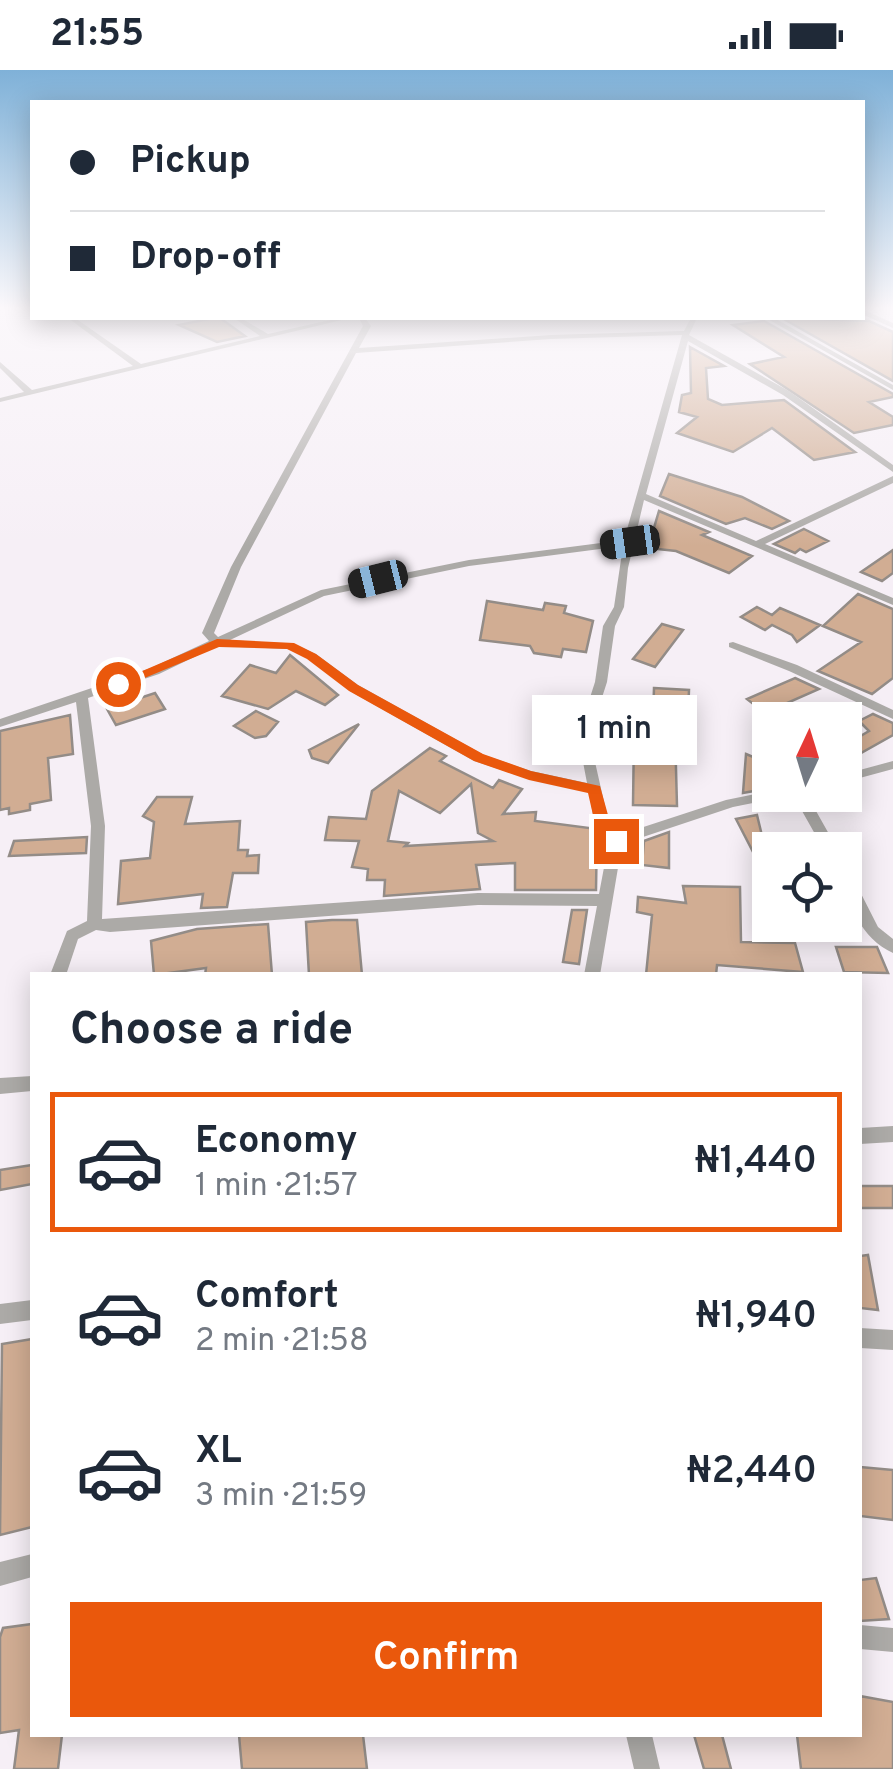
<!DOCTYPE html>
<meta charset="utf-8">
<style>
:root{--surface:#fff;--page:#f2f2f3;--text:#1f2937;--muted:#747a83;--line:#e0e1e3;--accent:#ea580c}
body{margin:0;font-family:Overpass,sans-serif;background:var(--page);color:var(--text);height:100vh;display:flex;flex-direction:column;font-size:38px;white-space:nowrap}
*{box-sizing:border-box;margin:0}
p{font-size:32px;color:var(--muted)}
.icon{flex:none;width:55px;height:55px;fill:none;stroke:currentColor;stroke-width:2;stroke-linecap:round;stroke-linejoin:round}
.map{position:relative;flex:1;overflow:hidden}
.side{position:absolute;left:30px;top:902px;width:832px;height:765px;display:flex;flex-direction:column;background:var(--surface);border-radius:0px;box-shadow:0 5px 25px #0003}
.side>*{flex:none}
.hud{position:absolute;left:30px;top:30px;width:835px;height:220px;border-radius:0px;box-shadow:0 5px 25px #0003;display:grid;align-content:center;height:220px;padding:0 40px;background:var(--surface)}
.needle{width:65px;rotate:4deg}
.tools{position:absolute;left:752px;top:632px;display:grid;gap:20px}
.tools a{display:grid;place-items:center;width:110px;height:110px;border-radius:0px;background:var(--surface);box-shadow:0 5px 25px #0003;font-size:50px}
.end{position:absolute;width:45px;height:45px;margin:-22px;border:12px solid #ea580c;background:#fff;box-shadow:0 0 0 5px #fff}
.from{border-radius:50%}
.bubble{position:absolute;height:70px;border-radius:0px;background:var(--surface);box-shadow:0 5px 25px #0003;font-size:32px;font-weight:600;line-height:70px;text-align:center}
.car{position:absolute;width:30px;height:60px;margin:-30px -15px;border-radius:12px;box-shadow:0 0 8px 2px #0007;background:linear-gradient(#222 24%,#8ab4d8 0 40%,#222 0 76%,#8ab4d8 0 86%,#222 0)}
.hud b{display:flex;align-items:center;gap:35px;height:95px;font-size:38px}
.hud b+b{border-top:2px solid var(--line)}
.hud i{width:25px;height:25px;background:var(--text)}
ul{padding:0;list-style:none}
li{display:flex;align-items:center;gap:30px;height:140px;margin:0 20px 15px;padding:0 20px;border:5px solid transparent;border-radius:0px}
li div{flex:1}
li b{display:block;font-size:38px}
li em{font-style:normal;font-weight:600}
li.current{border-color:var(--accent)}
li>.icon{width:90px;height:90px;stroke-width:1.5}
h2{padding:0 40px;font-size:45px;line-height:120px}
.action{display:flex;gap:20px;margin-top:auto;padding:20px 40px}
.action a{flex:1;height:115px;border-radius:0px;background:var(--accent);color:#fff;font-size:40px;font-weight:600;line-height:115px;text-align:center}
.status{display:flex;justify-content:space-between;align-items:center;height:70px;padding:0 50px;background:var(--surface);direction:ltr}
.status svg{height:28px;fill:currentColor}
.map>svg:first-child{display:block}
.building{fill:#d1ad93;stroke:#938c87;stroke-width:2.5;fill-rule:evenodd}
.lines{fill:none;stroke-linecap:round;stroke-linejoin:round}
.minor{fill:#acaaa7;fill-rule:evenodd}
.route{fill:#ea580c}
</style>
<div class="status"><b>21:55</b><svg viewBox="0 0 49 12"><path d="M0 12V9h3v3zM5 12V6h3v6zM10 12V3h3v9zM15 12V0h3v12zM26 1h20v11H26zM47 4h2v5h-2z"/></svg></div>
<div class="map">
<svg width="893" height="1699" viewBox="0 0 893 1699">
<rect width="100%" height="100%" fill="#f6eff6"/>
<path class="building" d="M214,248H220L245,266L217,272L179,255Z
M782,248L869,251L893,262V311Z
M764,251L893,324V327L869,332L893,347V355L854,363L750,294L784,287L733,255Z
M690,277L724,296L706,298L708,329L722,335L784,330L855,382L814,390L772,358L733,382L677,363L697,347L679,342L682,325L691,323Z
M669,404L742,427L789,451L772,459L745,448L726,454L660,426Z
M659,441L709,462L702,465L752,486L729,503L676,481L648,478Z
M804,459L828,471L806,482L800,479L795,483L774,474Z
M893,480V503L882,511L861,502Z
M858,524L893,539V608L872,624L818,601L861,572L823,556Z
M487,531L543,540L545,533L566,536L564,543L593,551L586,582L563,579L561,587L534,583L530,576L480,570Z
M757,537L772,545L780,538L820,555L797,572L792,565L772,555L765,560L741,547Z
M662,554L683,560L655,597L633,589Z
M290,585L338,625L325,635L296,621L268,639L222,626L250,595L276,603Z
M795,608L819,619L787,633L796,640L774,650L747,629Z
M654,618L689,620L687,667L675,662L677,736L633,735L634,663L630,649L653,648Z
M155,623L165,639L116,655L107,639Z
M256,641L278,652L266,666L255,668L234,656Z
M873,644L893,653V665L861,683L847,674L869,661L859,651Z
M70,645L73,684L48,688L51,730L30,734V740L9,744V738L0,740V661Z
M359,654L328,693L312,688L309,680Z
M430,678L446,686L440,691L493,718L499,710L522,719L503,744L536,742L535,751L597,759L596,820H515V793L476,795L480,819L384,826L385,810H367L368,799L352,797L359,771L325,770L329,747L366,749L372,721ZM471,714L478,763L493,771L405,776L408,773L388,771L399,721L440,743Z
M746,684L770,694V718L743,723Z
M157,727H192L185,754L240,751L238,780H248L247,786L259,785L258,803H233L227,837L201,838L203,824L118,834L121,791L150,788L154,752L143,746Z
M757,745L764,774L770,772V815L736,749Z
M669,762V798L642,795L644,771Z
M87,767L86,783L9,786L14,771Z
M683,816L740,817L741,872L795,873L803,902L717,895L716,905H646L652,845L637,842L638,827L686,833Z
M572,840H587L579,894L563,892Z
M332,850H357L362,905H309L306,852Z
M268,854L272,905H205L206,898L154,905L151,871L197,859Z
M836,877H877L888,903L844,902Z
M32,1095V1114L0,1120V1100Z
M860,1116H893V1138H860Z
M868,1185L878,1240L860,1238V1186Z
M32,1269V1457L0,1465L2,1274Z
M860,1397L893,1400V1450L860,1446Z
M876,1508L889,1549L860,1551V1510Z
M32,1554V1665H62L58,1699H14L19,1660L0,1663V1567L3,1558Z
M860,1626L893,1632V1699H801L797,1665H860Z
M239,1665H363L367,1699H242Z
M694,1665H722L731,1699H704Z"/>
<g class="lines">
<path class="minor" d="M862,239L893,253V258L862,244Z
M68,248H75L141,294L260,266L234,248H241L268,264L339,248H350L0,332V328L24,322L0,298V292L32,320L133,296Z
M359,248H365L371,256L359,278L551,265L684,261L691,248H697L689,265L789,321L893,395V402L783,325L688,271L646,424L756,471L893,406V413L765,474L893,528V535L644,430L628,498L624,537L615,556L607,612L596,646L595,692L607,745L619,765L726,730L770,721V725H779L777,728L733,737L622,774L600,905H584L597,836L478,835L110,862L96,860L78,869L66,905H50L67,861L87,851L91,756L76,632L0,657V649L151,598L209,571L202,563L231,497L363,256ZM682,265L624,470L469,490L321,520L218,567L214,563L241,497L356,283L551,269ZM623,476L614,537L603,556L595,612L584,646L583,692L587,713L531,701L484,685L358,615L316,584L294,574L230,570L324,526L469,496ZM217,576L288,579L308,588L350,621L474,691L529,709L589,722L593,745L609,771L599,824L478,823L102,849L105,756L88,628L159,604Z
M766,248H774L893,315V320Z
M733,572L797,595L893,640V649L789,601L729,577V573Z
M893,691V699L845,712V704Z
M793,725H807L838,780H824Z
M845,801L850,802L878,857L893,869V883C862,869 845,833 845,801Z
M32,1006V1021L0,1024V1008Z
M893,1056V1072L860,1074V1058Z
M32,1230V1250L0,1254V1234Z
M860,1258L893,1260V1280L860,1278Z
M32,1484V1507L0,1516V1492Z
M860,1555L893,1558V1582L860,1579Z
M626,1665H652L660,1699H634Z"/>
</g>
<linearGradient id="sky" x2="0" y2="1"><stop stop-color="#7fb1d8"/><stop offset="0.5" stop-color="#fbf8fb"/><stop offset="1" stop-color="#fbf8fb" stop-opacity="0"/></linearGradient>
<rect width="893" height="476" fill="url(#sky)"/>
<path class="route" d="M217,569L294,573L316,584L358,615L483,684L531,701L600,716L608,745L624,771L616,776L611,775L593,745L588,723L529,710L474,691L349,621L307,589L287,579L219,577L123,617L112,614Z"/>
</svg>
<div class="tools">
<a><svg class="needle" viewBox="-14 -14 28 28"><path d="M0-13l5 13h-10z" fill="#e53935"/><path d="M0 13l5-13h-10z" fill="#747a83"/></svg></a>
<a><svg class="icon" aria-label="locate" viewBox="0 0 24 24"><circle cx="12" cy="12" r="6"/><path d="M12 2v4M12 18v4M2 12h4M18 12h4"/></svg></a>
</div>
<i class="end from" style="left:118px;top:614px"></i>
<i class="end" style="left:616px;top:771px"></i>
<div class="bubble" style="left:532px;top:625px;width:165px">1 min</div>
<i class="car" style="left:630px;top:472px;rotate:262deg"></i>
<i class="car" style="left:378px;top:509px;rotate:256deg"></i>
<div class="hud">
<b><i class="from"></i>Pickup</b>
<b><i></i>Drop-off</b>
</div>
<section class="side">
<h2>Choose a ride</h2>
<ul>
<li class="current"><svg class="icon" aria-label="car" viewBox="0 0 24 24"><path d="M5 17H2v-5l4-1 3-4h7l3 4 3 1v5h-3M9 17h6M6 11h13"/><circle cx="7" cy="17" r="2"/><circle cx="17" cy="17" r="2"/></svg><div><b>Economy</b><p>1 min · 21:57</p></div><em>₦1,440</em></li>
<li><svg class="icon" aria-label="car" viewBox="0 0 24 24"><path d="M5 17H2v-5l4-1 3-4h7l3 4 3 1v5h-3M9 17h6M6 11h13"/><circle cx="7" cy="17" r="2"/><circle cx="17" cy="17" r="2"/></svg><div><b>Comfort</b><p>2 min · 21:58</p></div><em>₦1,940</em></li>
<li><svg class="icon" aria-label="car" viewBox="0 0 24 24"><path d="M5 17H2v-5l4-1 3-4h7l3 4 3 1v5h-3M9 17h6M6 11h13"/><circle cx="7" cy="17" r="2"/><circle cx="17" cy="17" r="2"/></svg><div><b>XL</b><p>3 min · 21:59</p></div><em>₦2,440</em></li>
</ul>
<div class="action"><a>Confirm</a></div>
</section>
</div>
